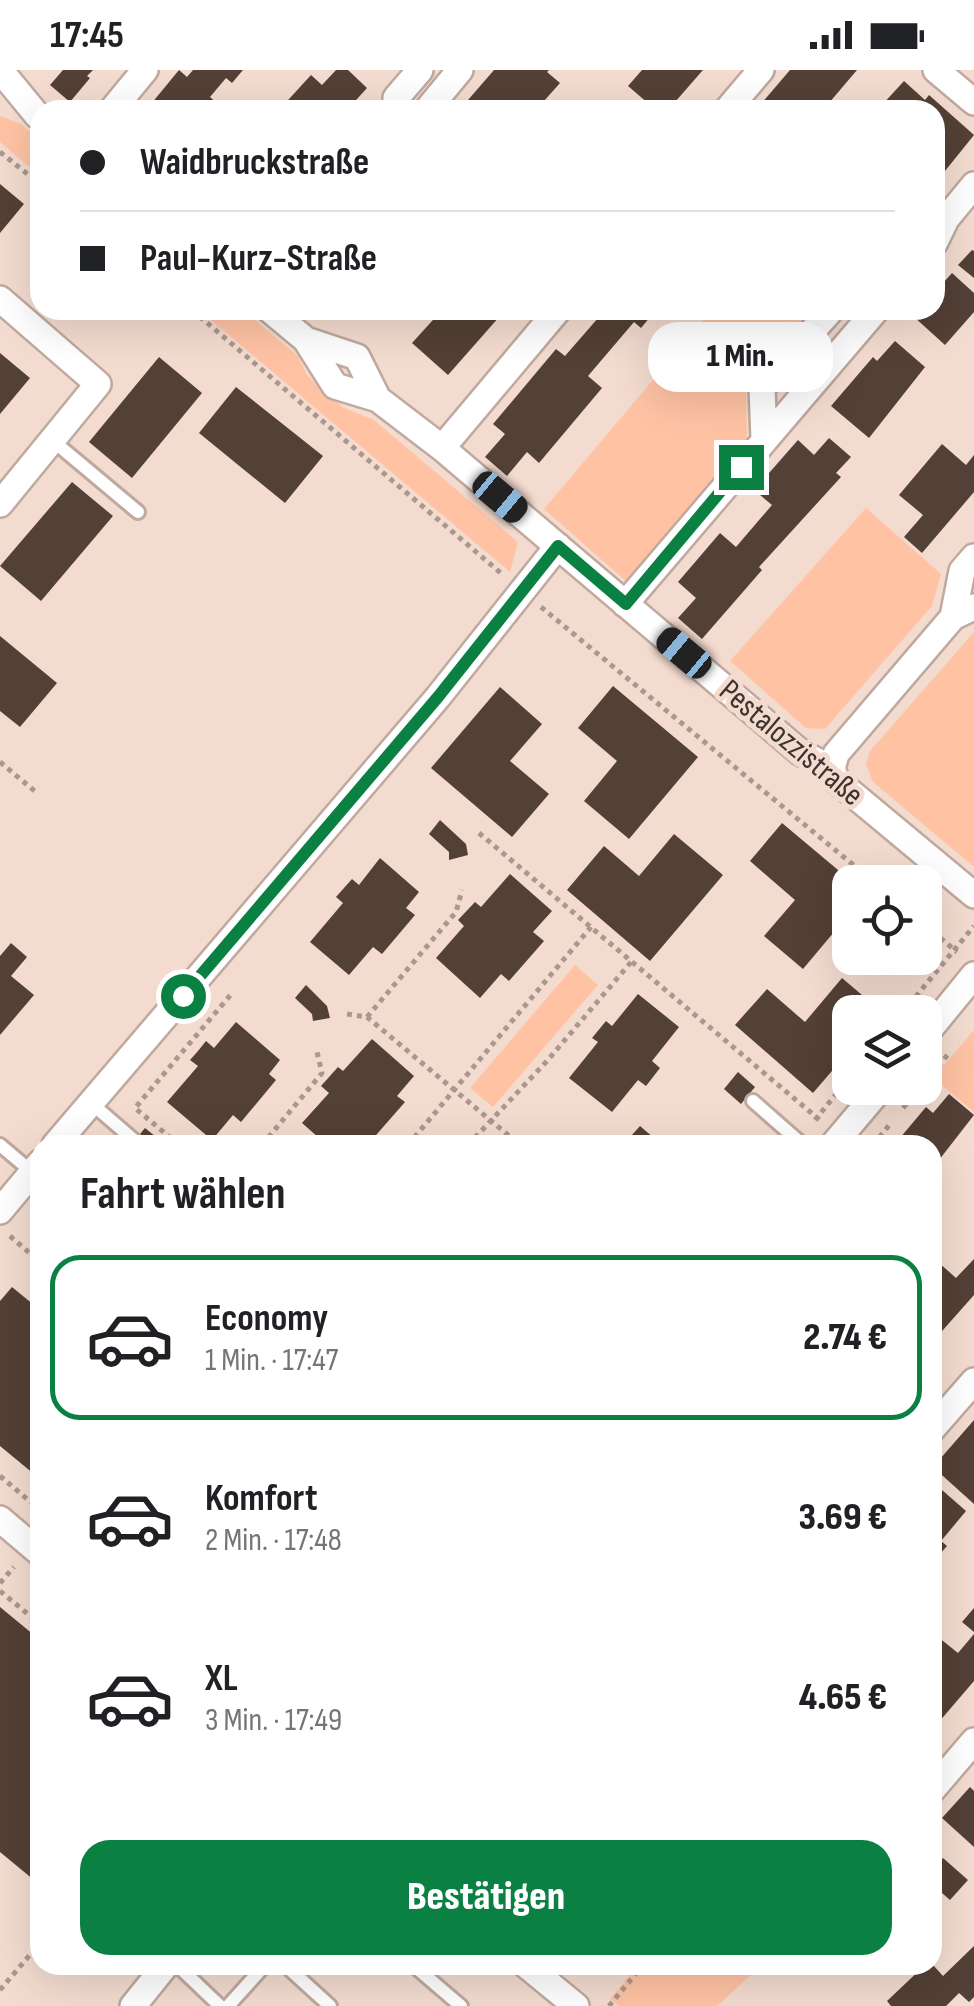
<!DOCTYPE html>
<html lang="de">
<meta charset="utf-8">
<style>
:root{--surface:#fff;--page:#f6f6f6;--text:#202124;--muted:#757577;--line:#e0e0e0;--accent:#0b8043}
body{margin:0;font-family:"Sofia Sans Condensed",sans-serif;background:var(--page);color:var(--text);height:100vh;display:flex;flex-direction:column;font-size:38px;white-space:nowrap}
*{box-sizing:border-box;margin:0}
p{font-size:32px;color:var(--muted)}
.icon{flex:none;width:55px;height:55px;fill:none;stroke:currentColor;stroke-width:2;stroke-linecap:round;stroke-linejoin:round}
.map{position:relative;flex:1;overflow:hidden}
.sheet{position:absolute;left:30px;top:1065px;width:912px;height:840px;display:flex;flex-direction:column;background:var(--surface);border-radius:30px;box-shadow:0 10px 40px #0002}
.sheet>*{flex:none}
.guide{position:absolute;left:30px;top:30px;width:915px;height:220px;border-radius:30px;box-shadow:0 10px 40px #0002;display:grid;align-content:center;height:220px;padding:0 50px;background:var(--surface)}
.controls{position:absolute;left:832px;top:795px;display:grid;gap:20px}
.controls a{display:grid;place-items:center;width:110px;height:110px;border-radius:20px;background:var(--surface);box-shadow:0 10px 40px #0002;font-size:50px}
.end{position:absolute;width:45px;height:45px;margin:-22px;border:12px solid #0b8043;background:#fff;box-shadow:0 0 0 5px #fff}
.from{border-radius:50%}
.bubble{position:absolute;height:70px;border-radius:30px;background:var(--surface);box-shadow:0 10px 40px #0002;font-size:32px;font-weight:800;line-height:70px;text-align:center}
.car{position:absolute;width:30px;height:60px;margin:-30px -15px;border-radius:12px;box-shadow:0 0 8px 2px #0007;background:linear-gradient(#222 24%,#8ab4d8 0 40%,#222 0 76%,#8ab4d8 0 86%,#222 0)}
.guide b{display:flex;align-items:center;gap:35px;height:95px;font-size:38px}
.guide b+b{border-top:2px solid var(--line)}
.guide i{width:25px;height:25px;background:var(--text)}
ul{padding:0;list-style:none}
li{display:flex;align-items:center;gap:30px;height:165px;margin:0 20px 15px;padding:0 30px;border:5px solid transparent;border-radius:30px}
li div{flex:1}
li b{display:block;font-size:38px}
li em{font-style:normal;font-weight:800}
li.selected{border-color:var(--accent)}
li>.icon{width:90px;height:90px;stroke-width:1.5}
h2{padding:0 50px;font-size:45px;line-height:120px}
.button{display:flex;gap:20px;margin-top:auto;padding:20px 50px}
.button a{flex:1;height:115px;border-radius:30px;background:var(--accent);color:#fff;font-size:40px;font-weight:800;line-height:115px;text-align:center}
.status{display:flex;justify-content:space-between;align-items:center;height:70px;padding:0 50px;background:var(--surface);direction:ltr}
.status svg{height:28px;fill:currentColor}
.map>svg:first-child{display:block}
.green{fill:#ffc3a4}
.building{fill:#534036}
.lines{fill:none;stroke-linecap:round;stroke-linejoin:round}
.service-casing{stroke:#c0a99e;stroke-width:18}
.minor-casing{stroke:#c0a99e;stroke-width:30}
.path{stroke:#aa978e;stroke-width:5;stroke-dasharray:5 5;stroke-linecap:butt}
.service{stroke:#fff;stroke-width:12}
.minor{stroke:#fff;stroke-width:25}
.route{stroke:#0b8043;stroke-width:12}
.labels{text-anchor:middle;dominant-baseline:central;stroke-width:10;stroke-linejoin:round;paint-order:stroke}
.street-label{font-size:32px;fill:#3d332f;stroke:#f3dbcf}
</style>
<div class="status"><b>17:45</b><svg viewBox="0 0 49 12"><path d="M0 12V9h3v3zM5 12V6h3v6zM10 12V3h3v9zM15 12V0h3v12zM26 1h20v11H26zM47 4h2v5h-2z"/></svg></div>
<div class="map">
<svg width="974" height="1936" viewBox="0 0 974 1936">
<rect width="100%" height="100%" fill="#f3dbcf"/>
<path class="green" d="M0,46L21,54L40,70V106L0,72Z
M199,240H243L298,286L307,305L342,337L374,350L518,472L510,502Z
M712,240H816L746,322L747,371L628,513L544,439Z
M866,438L941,504L932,536L825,659L806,658L730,591Z
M974,562V797L873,712L866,694L870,681Z
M575,895L598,915L493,1037L470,1018Z
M974,960V1042L933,1008Z
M638,1895H762L717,1936H619L610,1929Z"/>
<path class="building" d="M63,0H93L87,6L90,8L70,32L50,15Z
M179,0L187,7L193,0H243L232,13L226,8L210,27L225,40H146Z
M336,0H348L367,18L348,39L342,33L335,40H279L311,5L322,15Z
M494,0H549L547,2L560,13L536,40H469L473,35L468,30Z
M642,0H703L668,40H656L628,16Z
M790,0H857L823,40H768L761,34Z
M904,11L925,30L929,25L974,65L945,101L935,92V40H885L881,36Z
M0,114L24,134L0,163Z
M972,180L974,181V208L958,195Z
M952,203L974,223V242L945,275L913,246L919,240H935V222Z
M442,240H454L464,249L472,240H494L500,246L448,305L412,273Z
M605,240H656L641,258L634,252L588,306L602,318L539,393L527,382L507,406L485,387L505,364L493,354L556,279L565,286Z
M895,271L925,297L869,368L831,336L873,287L877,291Z
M0,283L30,308L0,344Z
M159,287L202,323L132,408L89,372Z
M236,317L323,386L285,433L199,363Z
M829,368L851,387L836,403L841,407L759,497L762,500L702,569L678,548L696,528L678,512L720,463L736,477L772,435L754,420L798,370L814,385Z
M942,374L966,395L974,385V422L922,483L904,467L923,445L899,425Z
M72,412L113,446L41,531L0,496Z
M0,566L57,613L20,657L0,641Z
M613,616L698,687L629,769L584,731L617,691L578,658Z
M500,617L542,654L510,691L549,724L512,767L431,698Z
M440,750L466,774L468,785L449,790V782L429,764Z
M782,753L850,810V843L803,899L764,866L795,830L750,791Z
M674,764L723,805L650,891L567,820L604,776L639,806Z
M380,788L419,822L406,838L415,845L382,884L373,877L349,905L310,872L343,833L336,827L352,809L359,815Z
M510,804L552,841L533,862L544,871L509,911L501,904L480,928L436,888L464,856L458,850L475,832L481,837Z
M11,873L27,887L11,906L34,925L0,965V886Z
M842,908L882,942H850V980L813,1023L735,955L767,919L805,952Z
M306,915L327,936L330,948L313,951L312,944L295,928Z
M638,924L679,957L652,991L660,998L646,1016L638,1010L612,1042L569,1008L598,972L592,968L606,951L612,956Z
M236,952L280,990L269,1004L276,1010L241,1052L233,1045L212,1070L167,1032L198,996L190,990L198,981L206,971L214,978Z
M372,969L414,1006L397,1026L405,1032L370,1072L363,1066L354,1075H327L302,1053L329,1023L321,1016L338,997L343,1001Z
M738,1002L755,1017L741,1034L724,1019Z
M949,1024L974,1045L932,1099V1075H894L926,1037L933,1043Z
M640,1056L662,1075H623Z
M145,1058L166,1075H131Z
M974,1189V1225L935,1269L932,1198L938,1192L956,1208Z
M12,1217L40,1240V1409L0,1376V1231Z
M974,1350V1434L933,1397Z
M942,1420L966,1441L941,1471L947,1476L932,1493V1431Z
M0,1537L40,1570V1815L0,1782Z
M974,1538V1562L962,1552Z
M974,1564V1611L932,1660V1574L938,1567L958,1583Z
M970,1717L974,1721V1777L942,1748Z
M943,1788L968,1810L950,1830L942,1823L932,1833V1800Z
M974,1876V1927L969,1932L959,1923L946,1936H891L887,1931L925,1895H933L943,1906Z"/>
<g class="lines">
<defs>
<path id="service" d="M52,370L138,442
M753,1031L803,1075
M91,1033L135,1071
M0,1075L32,1102
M177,1895L220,1936
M285,1895L330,1936
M413,1895L461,1936
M228,1936L265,1895"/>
<path id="minor" d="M0,0L37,45
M936,0L974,32
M112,40L145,0
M396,40V28L420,0
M427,40L460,0
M727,40L761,0
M935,172L946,149L974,115
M0,229L98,314L0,434
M270,240L306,270L335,316L378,329L442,378L800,682L832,699L837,711L974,825
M306,270L357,287L378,329
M764,369L762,318L831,240
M442,378L558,240
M625,534L876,240
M953,547L962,501L974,487
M832,699L836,684L953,547L974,537
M925,965L974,905
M55,1075L438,627L558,476
M833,1075L881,1018
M0,1141L40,1093
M932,1359L974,1311
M0,1449L40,1483
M932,1720L974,1671
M526,1895L576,1936
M133,1936L166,1895"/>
</defs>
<use href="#service" class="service-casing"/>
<use href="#minor" class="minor-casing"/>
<path class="path" d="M0,82L40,114
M192,240L502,504
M541,537L874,812
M0,692L37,723
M479,763L821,1051
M925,855L957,882
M903,942L974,856
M347,944L367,947L520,1075
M367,947L456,842L462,820
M925,1012L950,982
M903,1038L920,1018
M815,1050L850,1007
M179,1075L135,1038L233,922
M262,1075L322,1003L317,982
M408,1075L591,857
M468,1075L547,991L632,891
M873,1075L890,1054
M10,1166L40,1192
M0,1406L40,1440
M0,1513L14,1497
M0,1521L40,1554
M0,1920L40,1873
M609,1936L643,1895"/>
<use href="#service" class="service"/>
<use href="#minor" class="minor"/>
</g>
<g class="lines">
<path class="route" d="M183,926L438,627L558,476L626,534L741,397"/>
</g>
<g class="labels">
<g class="street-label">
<text transform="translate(791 673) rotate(40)">Pestalozzistraße</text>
</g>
</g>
</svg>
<div class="controls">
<a><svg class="icon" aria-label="locate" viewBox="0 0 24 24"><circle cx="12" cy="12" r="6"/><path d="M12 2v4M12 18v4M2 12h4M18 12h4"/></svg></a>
<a><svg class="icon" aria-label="layers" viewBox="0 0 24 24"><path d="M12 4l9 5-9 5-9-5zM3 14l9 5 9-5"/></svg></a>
</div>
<i class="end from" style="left:183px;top:926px"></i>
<i class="end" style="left:741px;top:397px"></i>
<div class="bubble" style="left:648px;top:252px;width:185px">1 Min.</div>
<i class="car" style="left:500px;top:427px;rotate:130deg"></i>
<i class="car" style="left:684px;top:583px;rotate:310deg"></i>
<div class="guide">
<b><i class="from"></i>Waidbruckstraße</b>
<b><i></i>Paul-Kurz-Straße</b>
</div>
<section class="sheet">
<h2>Fahrt wählen</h2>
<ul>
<li class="selected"><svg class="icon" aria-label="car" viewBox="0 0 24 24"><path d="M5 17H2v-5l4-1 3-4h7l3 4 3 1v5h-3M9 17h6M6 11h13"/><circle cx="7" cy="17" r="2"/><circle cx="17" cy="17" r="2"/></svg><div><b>Economy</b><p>1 Min. · 17:47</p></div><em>2.74 €</em></li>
<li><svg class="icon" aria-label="car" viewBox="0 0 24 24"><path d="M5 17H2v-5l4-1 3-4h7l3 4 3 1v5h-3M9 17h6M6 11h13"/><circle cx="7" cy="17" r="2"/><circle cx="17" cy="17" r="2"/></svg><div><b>Komfort</b><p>2 Min. · 17:48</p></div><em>3.69 €</em></li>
<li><svg class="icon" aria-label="car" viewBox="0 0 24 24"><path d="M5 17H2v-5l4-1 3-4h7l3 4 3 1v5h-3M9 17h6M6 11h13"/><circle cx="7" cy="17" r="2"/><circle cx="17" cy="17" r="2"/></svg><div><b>XL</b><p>3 Min. · 17:49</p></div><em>4.65 €</em></li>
</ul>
<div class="button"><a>Bestätigen</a></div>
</section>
</div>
